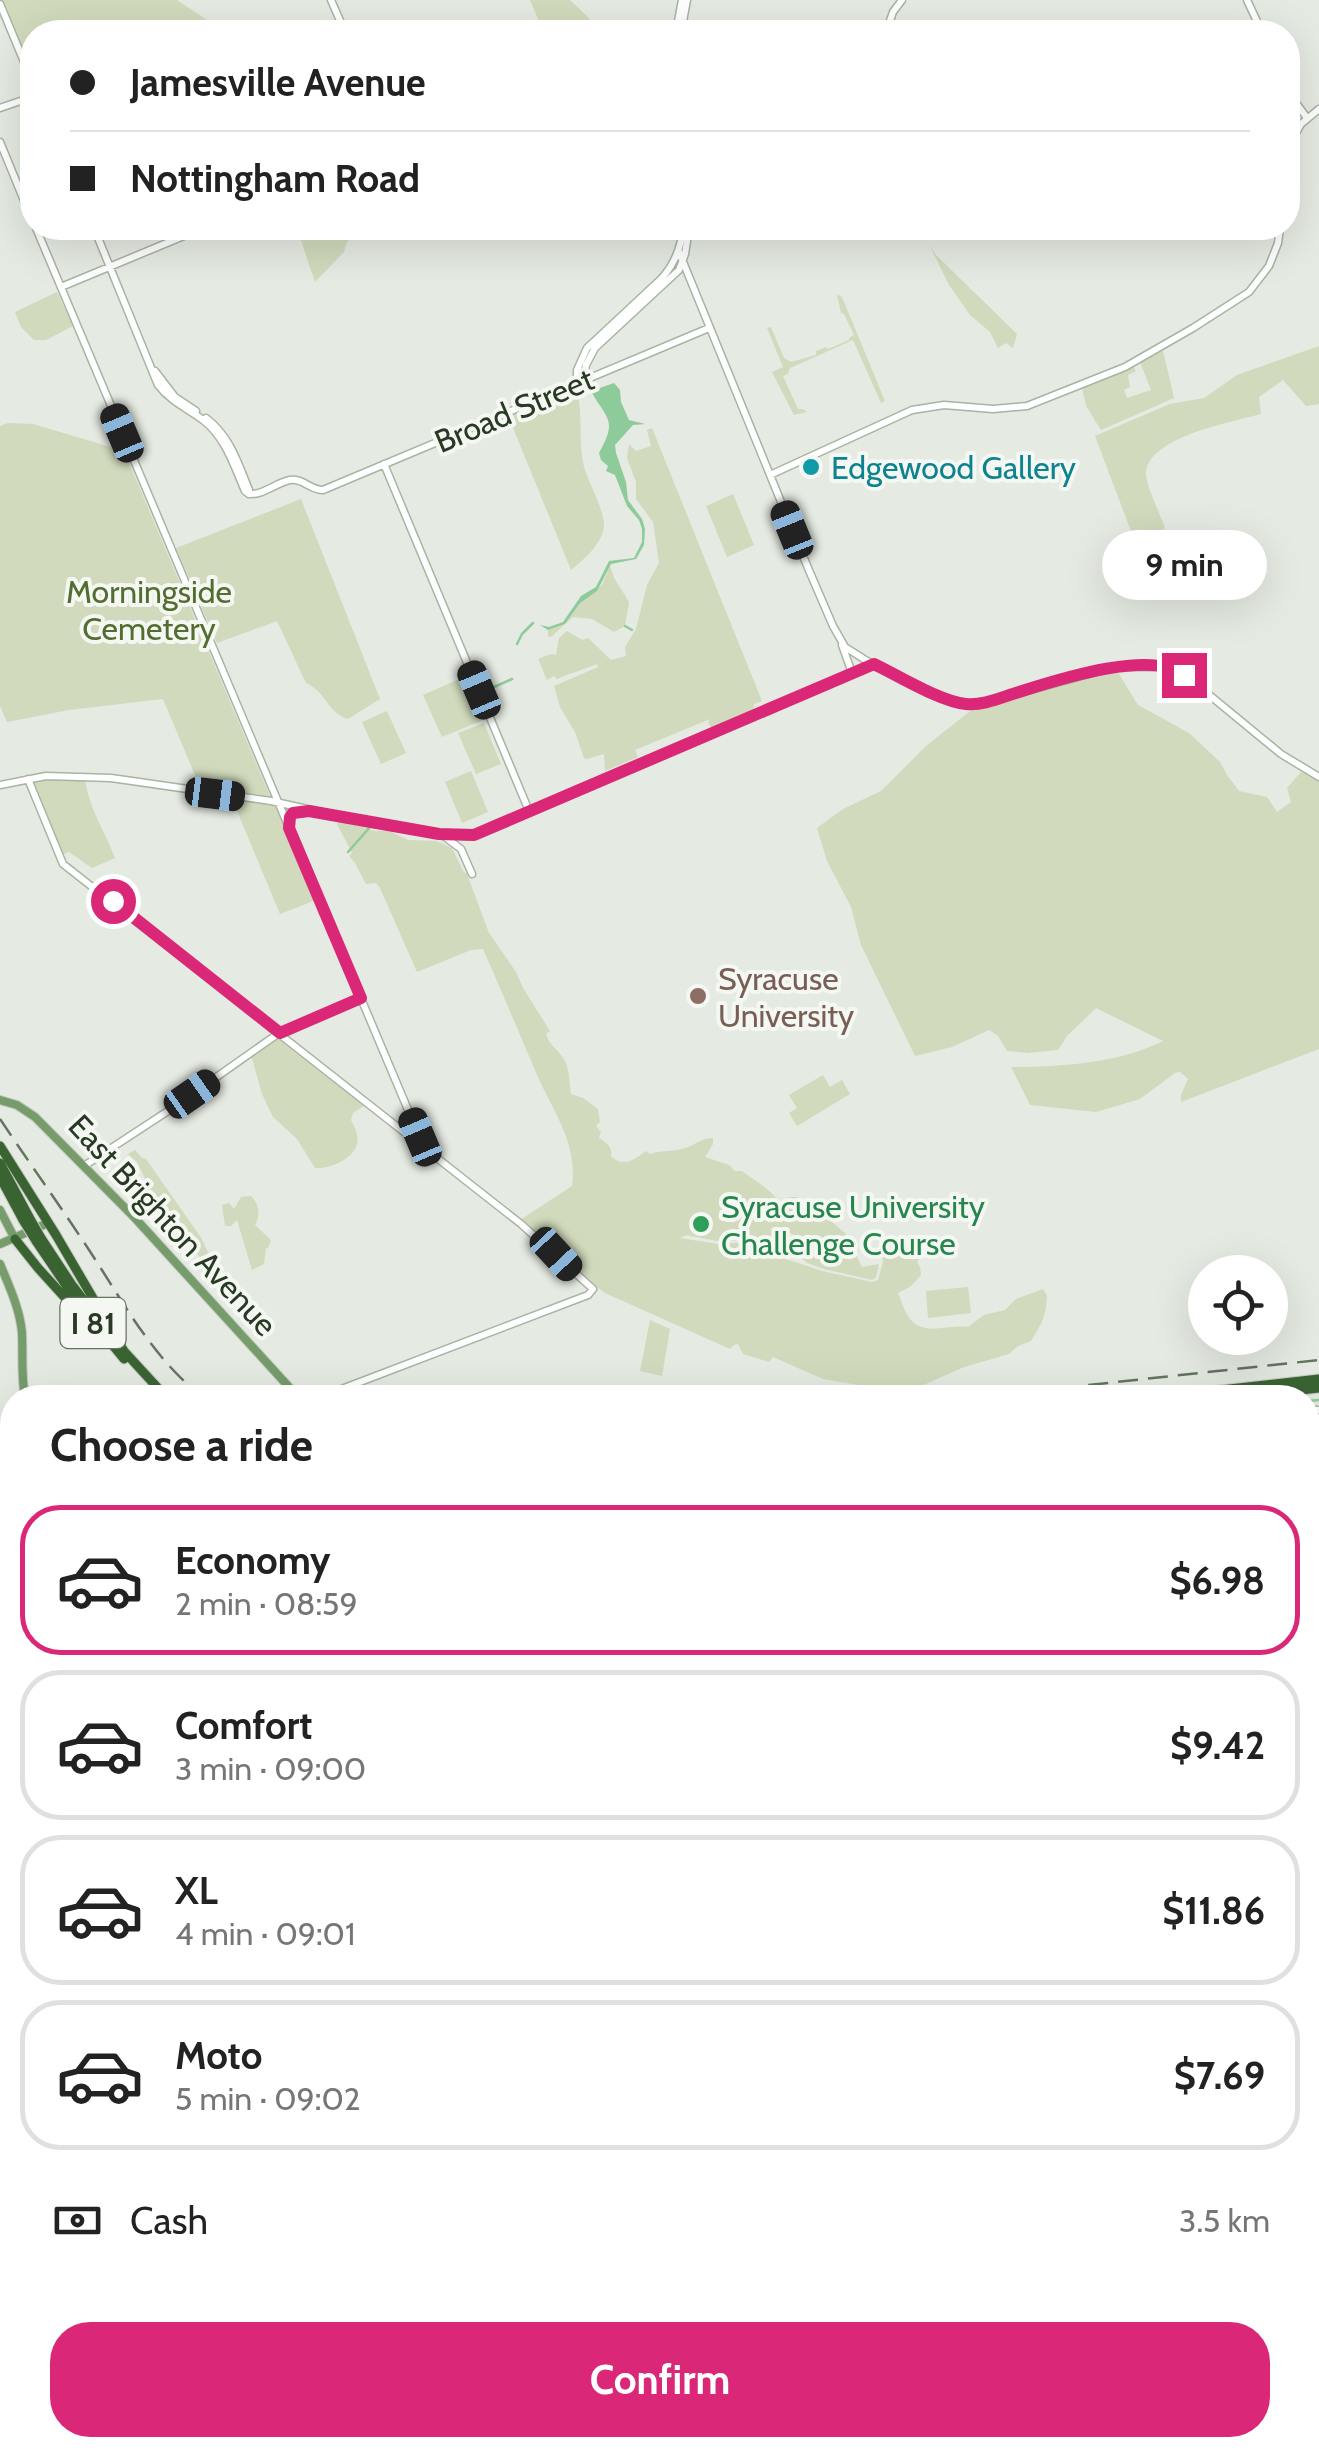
<!DOCTYPE html>
<meta charset="utf-8">
<style>
:root{--surface:#fff;--page:#f6f6f6;--text:#222;--muted:#767676;--line:#e0e0e0;--accent:#db2777}
body{margin:0;font-family:Cabin,sans-serif;background:var(--page);color:var(--text);height:100vh;display:flex;flex-direction:column;font-size:38px;white-space:nowrap}
*{box-sizing:border-box;margin:0}
p{font-size:32px;color:var(--muted)}
.icon{flex:none;width:55px;height:55px;fill:none;stroke:currentColor;stroke-width:2;stroke-linecap:round;stroke-linejoin:round}
.map{position:relative;flex:1;overflow:hidden}
.drawer{position:absolute;left:0px;top:1385px;width:1320px;height:1072px;display:flex;flex-direction:column;background:var(--surface);border-radius:40px 40px 0 0;box-shadow:0 10px 40px #0002}
.drawer>*{flex:none}
.top-card{position:absolute;left:20px;top:20px;width:1280px;height:220px;border-radius:40px;box-shadow:0 10px 40px #0002;display:grid;align-content:center;height:220px;padding:0 50px;background:var(--surface)}
.tools{position:absolute;left:1188px;top:1255px;display:grid;gap:20px}
.tools a{display:grid;place-items:center;width:100px;height:100px;border-radius:50%;background:var(--surface);box-shadow:0 10px 40px #0002;font-size:50px}
.end{position:absolute;width:45px;height:45px;margin:-22px;border:12px solid #db2777;background:#fff;box-shadow:0 0 0 5px #fff}
.from{border-radius:50%}
.bubble{position:absolute;height:70px;border-radius:35px;background:var(--surface);box-shadow:0 10px 40px #0002;font-size:32px;font-weight:800;line-height:70px;text-align:center}
.car{position:absolute;width:30px;height:60px;margin:-30px -15px;border-radius:12px;box-shadow:0 0 8px 2px #0007;background:linear-gradient(#222 24%,#8ab4d8 0 40%,#222 0 76%,#8ab4d8 0 86%,#222 0)}
.top-card b{display:flex;align-items:center;gap:35px;height:95px;font-size:38px}
.top-card b+b{border-top:2px solid var(--line)}
.top-card i{width:25px;height:25px;background:var(--text)}
ul{padding:0;list-style:none}
li{display:flex;align-items:center;gap:30px;height:150px;margin:0 20px 15px;padding:0 30px;border:5px solid var(--line);border-radius:40px}
li div{flex:1}
li b{display:block;font-size:38px}
li em{font-style:normal;font-weight:800}
li.active{border-color:var(--accent)}
li>.icon{width:90px;height:90px;stroke-width:1.5}
h2{padding:0 50px;font-size:45px;line-height:120px}
.pay{display:flex;align-items:center;gap:25px;height:110px;padding:0 50px;font-size:38px}
.pay p{margin-inline-start:auto}
.cta{display:flex;gap:20px;margin-top:auto;padding:20px 50px}
.cta a{flex:1;height:115px;border-radius:40px;background:var(--accent);color:#fff;font-size:40px;font-weight:800;line-height:115px;text-align:center}
.map>svg:first-child{display:block}
.green{fill:#d1dabc}
.water{fill:#8ecb9a}
.lines{fill:none;stroke-linecap:round;stroke-linejoin:round}
.stream{stroke:#8ecb9a;stroke-width:2.5}
.secondary-casing{stroke:#a7b5a1;stroke-width:9}
.primary-casing{stroke:#c3c8c1;stroke-width:10}
.highway-casing{stroke:#c3c8c1;stroke-width:11}
.secondary{stroke:#fff;stroke-width:6}
.primary{stroke:#759c6a;stroke-width:8}
.highway{stroke:#3a6332;stroke-width:9}
.rail{stroke:#63755e;stroke-width:2.5;stroke-dasharray:20 10;stroke-linecap:butt}
.highway-bridge-casing{stroke:#c3c8c1;stroke-width:11;stroke-linecap:butt}
.highway-bridge{stroke:#3a6332;stroke-width:9}
.route{stroke:#db2777;stroke-width:12}
.culture-dot{fill:#0f9aa8;stroke:#f4f7f2;stroke-width:4}
.education-dot{fill:#8d6e63;stroke:#f4f7f2;stroke-width:4}
.leisure-dot{fill:#2e9e5b;stroke:#f4f7f2;stroke-width:4}
.labels{text-anchor:middle;dominant-baseline:central;stroke-width:8;stroke-linejoin:round;paint-order:stroke}
.shield{fill:#f4f7f2;stroke:#657361;stroke-width:2.5}
.shield-label{font-size:30px;font-weight:bold;fill:#283a23}
.street-label{font-size:32px;fill:#283a23;stroke:#f4f7f2}
.culture-label{font-size:32px;fill:#0d838f;stroke:#f4f7f2;text-anchor:start}
.park-label{font-size:32px;fill:#536d31;stroke:#f4f7f2}
.education-label{font-size:32px;fill:#785e54;stroke:#f4f7f2;text-anchor:start}
.leisure-label{font-size:32px;fill:#27864d;stroke:#f4f7f2;text-anchor:start}
</style>
<div class="map">
<svg width="1319" height="2457" viewBox="0 0 1319 2457">
<rect width="100%" height="100%" fill="#e5eae2"/>
<path class="green" d="M0,0H177L225,32H32V76Z
M530,0H570L589,18L596,32H546L541,26Z
M297,228H361L347,242L344,252L315,282Z
M929,244L936,255L1017,334L1013,348L1006,343L998,348L990,332L970,315L949,285Z
M57,292L73,326L46,340H34L21,327L15,312Z
M837,294L842,297L885,401L881,403L853,340L790,368L788,374L783,376L798,409H803L807,412L794,415L772,372L783,367L767,328L771,327L784,358L791,362L816,355V351L826,347L828,349L849,340V338L854,335L844,314L841,313Z
M1319,346V404L1306,406L1283,380L1259,397L1261,414C1233,422 1145,437 1146,475C1146,484 1161,517 1165,528L1137,547L1095,436L1170,404L1204,398L1237,375Z
M1163,351L1174,398L1101,430L1086,406L1082,388L1133,366L1136,371L1128,375L1130,387L1124,390L1127,398L1151,390L1140,362Z
M574,388L577,389C583,415 578,442 584,467C589,484 605,511 604,527C602,543 583,561 571,570L509,418L510,415Z
M8,423L33,424L124,451L270,796L200,787L163,699L69,710L7,722L0,706V426Z
M652,428L762,701L754,704L753,711L712,728L708,723L710,719L635,750L638,757L605,771L604,754L587,759L584,758L575,732L560,707L554,686L598,667L597,664C585,669 571,673 557,679L554,676L547,680L538,659L551,654L556,655L559,638L567,631L582,640L588,638L611,660L626,656L625,647L636,629L647,585L659,563L653,522L636,499V482L627,458L629,444L636,451L651,446L647,430Z
M733,494L754,545L727,557L706,506Z
M301,499L380,699L348,719C327,713 327,692 306,683L277,621L217,643L176,548Z
M610,566L614,578L629,602L625,626L614,632L592,619L573,617L551,637L548,636V630L565,624L580,603L602,585Z
M1117,671L1138,705L1189,733L1220,762L1227,775L1239,791L1267,797L1277,812L1291,802L1287,788L1301,772L1319,780V1049L1181,1102V1095L1188,1079L1180,1072L1175,1073L1140,1099L1096,1112L1030,1105L1011,1067C1061,1067 1120,1063 1163,1041L1096,1008L1067,1036L1058,1050L1028,1053L1007,1051L998,1036L989,1030L952,1047L915,1056L861,945L851,907L827,861L817,828L843,809L881,791L926,746L974,708L1039,689Z
M464,677L483,720L442,737L423,695Z
M387,711L406,753L381,764L362,722Z
M484,723L501,764L476,774L458,733Z
M471,771L488,812L462,823L445,782Z
M47,778L85,780C89,808 105,832 115,858L92,868L69,852L61,855L31,781Z
M232,799L275,806L316,900L280,914Z
M340,821L364,825L373,831H389L408,840L436,841L452,848L463,871L467,874L489,933L516,972L523,988L550,1031L546,1034C550,1047 559,1050 565,1061C570,1071 569,1083 571,1094L583,1098L598,1109L600,1122L596,1126L601,1132L599,1138C606,1142 613,1147 611,1156C623,1168 634,1160 646,1151L650,1154C661,1150 671,1152 682,1149C694,1146 701,1138 713,1138V1144L705,1157L729,1165L735,1171H742C755,1181 771,1189 780,1203L789,1197H797L818,1210L846,1234L862,1267L879,1264L876,1278L872,1280L824,1269L807,1263L799,1255L812,1253L813,1249C807,1242 799,1238 791,1233L775,1241L767,1239L717,1241L686,1235L680,1238L718,1244L767,1241L772,1244L771,1251L774,1255L822,1271L872,1282L878,1280L883,1262L882,1252L921,1243V1257L917,1262L920,1267L921,1275L910,1287L898,1293C902,1301 903,1309 908,1316C921,1338 948,1324 968,1327L984,1315L1005,1310L1016,1299L1043,1289L1047,1296L1046,1308L1042,1322L1031,1341L1018,1346L1009,1354L964,1367L908,1392L876,1394L858,1385L823,1379L773,1357L769,1362L743,1354L738,1344L734,1345L730,1349L605,1293L571,1267L520,1220L572,1186C578,1144 554,1113 538,1077C520,1035 502,992 483,949L471,950L417,972L380,888L376,883L366,884L355,863L349,856L352,853L337,824Z
M279,1036L367,1104L353,1113L351,1120C355,1128 359,1136 357,1144C353,1160 329,1169 315,1168L297,1139L273,1117L262,1094L251,1055Z
M823,1075L830,1087L842,1080L850,1094L797,1126L789,1113L797,1108L789,1095Z
M135,1150L142,1158L146,1159L202,1239L213,1264L208,1266L138,1189L147,1183L137,1162L128,1154Z
M251,1196C259,1204 261,1215 255,1225L271,1240L268,1248H266L264,1264L252,1270L237,1220L231,1226H225L222,1205L229,1203L234,1209L241,1197Z
M968,1287L971,1313L928,1318L926,1291Z
M650,1320L670,1329L662,1376L640,1371Z
M0,2011L12,2024V2124L0,2126V2072L3,2066L0,2057Z
M1319,2304V2355L1310,2364L1319,2375V2457H875L863,2445H1308V2309Z
M67,2445H163L168,2457H67Z
M673,2445L680,2457H603L596,2448L590,2447L583,2454L568,2446Z
M704,2445H858L870,2457H712Z"/>
<path class="water" d="M614,383L620,390L621,402L629,420L645,424L633,425L615,445L616,453L626,482L628,500L642,519L645,529L644,545L636,559L611,564L597,591L580,603L565,624L548,630L540,625L549,627L563,622L581,596L596,587L609,561L634,558L642,542V529L639,520L627,506L615,475L606,471L608,466L601,460L599,453C618,419 607,420 591,391Z"/>
<g class="lines">
<path class="stream" d="M581,388L584,392
M625,626L632,630
M517,644L522,634L533,623
M483,692L512,679
M348,852L370,827
M1308,1401L1319,1400
M0,1600L12,1595
M1308,2415L1319,2405
M1297,2445L1302,2457
M448,2446L451,2457"/>
<defs>
<path id="secondary" d="M331,0L345,32
M1247,0L1262,32
M0,4L32,81
M676,32L682,0
M681,32L687,0
M886,32L893,12L902,0
M1288,92L1307,118
M0,108L32,97
M0,142L32,220
M1288,147L1301,124L1319,109
M36,228L422,1143
M94,228L158,385C171,402 187,408 203,420C226,438 234,466 245,491L249,494
M679,252L808,568L833,626L845,647L867,661L948,700L963,704L987,702L1114,667H1166L1178,670L1185,675L1281,754L1319,777
M61,287L203,228
M155,371L175,397L196,411
M584,380L586,365L595,348L679,270L685,254L689,228
M577,383V370L587,348L661,279C675,264 681,248 683,228
M206,418C230,436 238,463 249,490V494
M384,464L529,811
M770,475L912,410L944,405L993,409L1027,406L1125,367L1193,328L1249,292L1269,266L1278,243L1280,228
M249,494C264,495 275,483 290,480C303,478 310,490 323,490L709,328
M842,645L852,673
M28,779L63,864L521,1224L593,1289L588,1295L318,1398
M0,785L46,776L111,778L271,801L375,824L439,834L467,836L486,831L567,794L873,664
M445,837L461,849L472,874
M84,1166L171,1109L279,1033L361,998
M1308,1410H1319
M0,1530L12,1525
M0,1864L12,1895
M0,2402L12,2432
M16,2445L17,2457
M861,2445L873,2457"/>
<path id="primary" d="M0,1100L17,1105L35,1117L134,1217L299,1398
M0,1210L15,1239
M0,1244L48,1223
M0,1264C9,1286 20,1309 22,1333C23,1355 21,1376 25,1398
M1308,1764L1319,1762
M0,1970L12,1968
M297,2445L303,2457"/>
<path id="highway" d="M0,1146L56,1235L125,1353
M0,1163L29,1217
M0,1177L23,1220
M41,1238L72,1285L106,1329
M15,1239L38,1268L78,1312
M36,1241L78,1303L124,1359
M122,1349L167,1398
M1148,1398L1319,1379
M1231,1398L1319,1388
M676,2445L684,2457
M700,2445L708,2457"/>
</defs>
<use href="#secondary" class="secondary-casing"/>
<use href="#primary" class="primary-casing"/>
<use href="#highway" class="highway-casing"/>
<use href="#secondary" class="secondary"/>
<use href="#primary" class="primary"/>
<use href="#highway" class="highway"/>
<path class="rail" d="M0,1119C30,1164 61,1207 91,1253C125,1305 154,1360 204,1398
M969,1398L1319,1360"/>
<defs>
<path id="highway-bridge" d="M29,1217L41,1238
M23,1220L36,1241"/>
</defs>
<use href="#highway-bridge" class="highway-bridge-casing"/>
<use href="#highway-bridge" class="highway-bridge"/>
</g>
<g class="lines">
<path class="route" d="M113,901L280,1033L361,998L289,828L290,817L293,813L309,811L439,834L474,835L874,664C897,675 941,702 966,704C983,706 1002,697 1019,692C1057,680 1151,649 1184,675"/>
</g>
<circle class="culture-dot" cx="811" cy="467" r="10"/>
<circle class="education-dot" cx="698" cy="996" r="10"/>
<circle class="leisure-dot" cx="701" cy="1224" r="10"/>
<g class="labels">
<rect class="shield" x="60.5" y="1298" width="65" height="50" rx="8"/>
<g class="shield-label">
<text x="93" y="1323">I 81</text>
</g>
<g class="street-label">
<text transform="translate(514 410) rotate(-23)">Broad Street</text>
<text transform="translate(173 1225) rotate(47)">East Brighton Avenue</text>
</g>
<g class="culture-label">
<text x="831" y="467">Edgewood Gallery</text>
</g>
<g class="park-label">
<text x="149" y="591">Morningside<tspan x="149" dy="37">Cemetery</tspan></text>
</g>
<g class="education-label">
<text x="718" y="978">Syracuse<tspan x="718" dy="37">University</tspan></text>
</g>
<g class="leisure-label">
<text x="721" y="1206">Syracuse University<tspan x="721" dy="37">Challenge Course</tspan></text>
</g>
</g>
</svg>
<div class="tools">
<a><svg class="icon" aria-label="locate" viewBox="0 0 24 24"><circle cx="12" cy="12" r="6"/><path d="M12 2v4M12 18v4M2 12h4M18 12h4"/></svg></a>
</div>
<i class="end from" style="left:113px;top:901px"></i>
<i class="end" style="left:1184px;top:675px"></i>
<div class="bubble" style="left:1102px;top:530px;width:165px">9 min</div>
<i class="car" style="left:122px;top:433px;rotate:337deg"></i>
<i class="car" style="left:792px;top:530px;rotate:338deg"></i>
<i class="car" style="left:479px;top:690px;rotate:337deg"></i>
<i class="car" style="left:215px;top:794px;rotate:97deg"></i>
<i class="car" style="left:192px;top:1094px;rotate:55deg"></i>
<i class="car" style="left:420px;top:1137px;rotate:337deg"></i>
<i class="car" style="left:556px;top:1254px;rotate:137deg"></i>
<div class="top-card">
<b><i class="from"></i>Jamesville Avenue</b>
<b><i></i>Nottingham Road</b>
</div>
<section class="drawer">
<h2>Choose a ride</h2>
<ul>
<li class="active"><svg class="icon" aria-label="car" viewBox="0 0 24 24"><path d="M5 17H2v-5l4-1 3-4h7l3 4 3 1v5h-3M9 17h6M6 11h13"/><circle cx="7" cy="17" r="2"/><circle cx="17" cy="17" r="2"/></svg><div><b>Economy</b><p>2 min · 08:59</p></div><em>$6.98</em></li>
<li><svg class="icon" aria-label="car" viewBox="0 0 24 24"><path d="M5 17H2v-5l4-1 3-4h7l3 4 3 1v5h-3M9 17h6M6 11h13"/><circle cx="7" cy="17" r="2"/><circle cx="17" cy="17" r="2"/></svg><div><b>Comfort</b><p>3 min · 09:00</p></div><em>$9.42</em></li>
<li><svg class="icon" aria-label="car" viewBox="0 0 24 24"><path d="M5 17H2v-5l4-1 3-4h7l3 4 3 1v5h-3M9 17h6M6 11h13"/><circle cx="7" cy="17" r="2"/><circle cx="17" cy="17" r="2"/></svg><div><b>XL</b><p>4 min · 09:01</p></div><em>$11.86</em></li>
<li><svg class="icon" aria-label="car" viewBox="0 0 24 24"><path d="M5 17H2v-5l4-1 3-4h7l3 4 3 1v5h-3M9 17h6M6 11h13"/><circle cx="7" cy="17" r="2"/><circle cx="17" cy="17" r="2"/></svg><div><b>Moto</b><p>5 min · 09:02</p></div><em>$7.69</em></li>
</ul>
<div class="pay"><svg class="icon" aria-label="cash" viewBox="0 0 24 24"><path d="M3 7h18v10H3z"/><circle cx="12" cy="12" r="2"/></svg>Cash<p>3.5 km</p></div>
<div class="cta"><a>Confirm</a></div>
</section>
</div>
